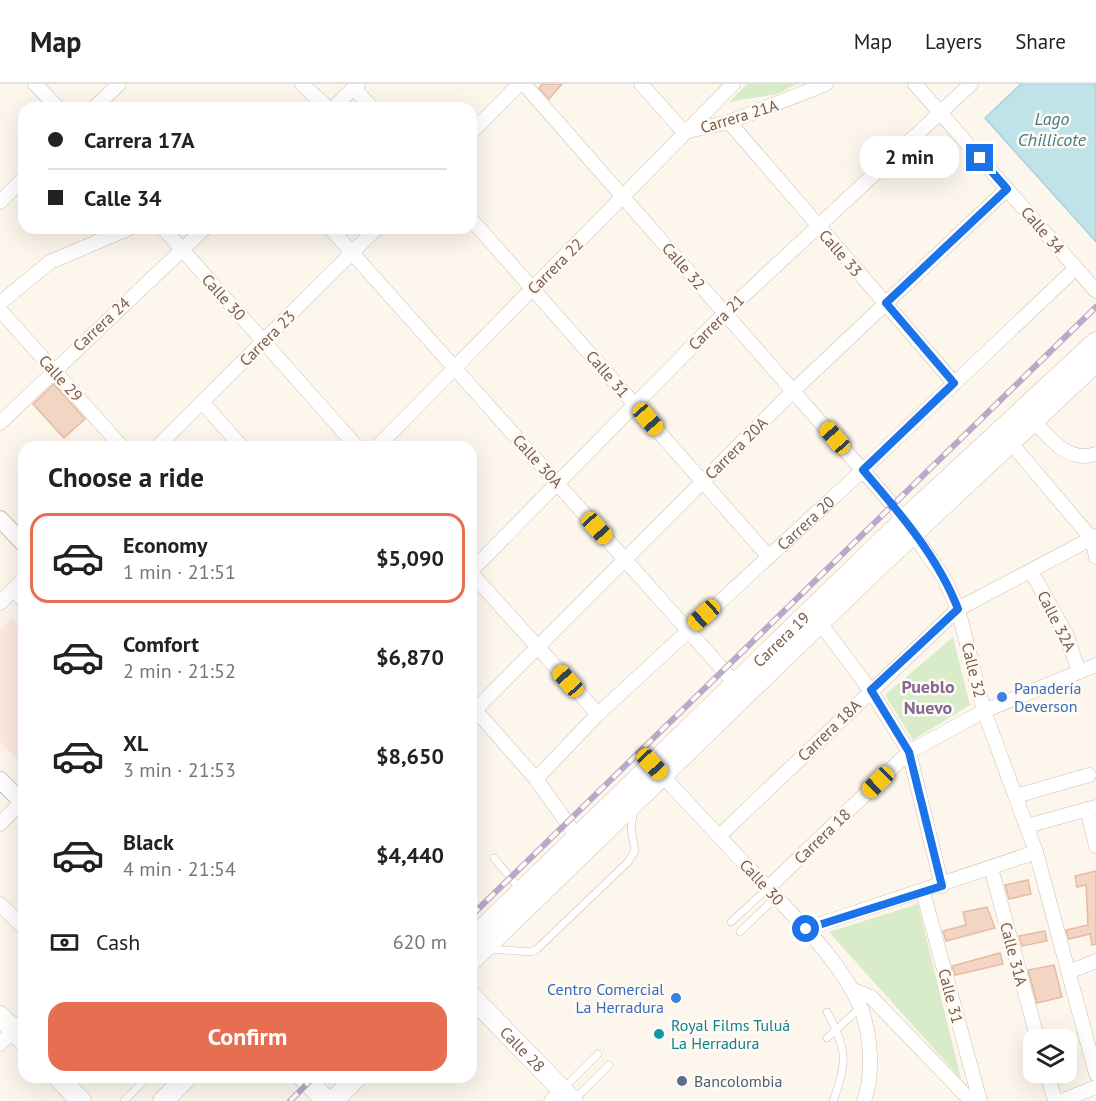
<!DOCTYPE html>
<meta charset="utf-8">
<style>
:root{--surface:#fff;--page:#f2f2f2;--text:#222;--muted:#767676;--line:#e0e0e0;--accent:#e76f51}
body{margin:0;font-family:"PT Sans",sans-serif;background:var(--page);color:var(--text);height:100vh;display:flex;flex-direction:column;font-size:22px;white-space:nowrap}
*{box-sizing:border-box;margin:0}
p{font-size:20px;color:var(--muted)}
.icon{flex:none;width:33px;height:33px;fill:none;stroke:currentColor;stroke-width:2;stroke-linecap:round;stroke-linejoin:round}
.map{position:relative;flex:1;overflow:hidden}
.side{position:absolute;left:18px;top:357px;width:459px;height:642px;display:flex;flex-direction:column;background:var(--surface);border-radius:18px;box-shadow:0 6px 24px #0002}
.side>*{flex:none}
.top-card{position:absolute;left:18px;top:18px;width:459px;height:132px;border-radius:18px;box-shadow:0 6px 24px #0002;display:grid;align-content:center;height:132px;padding:0 30px;background:var(--surface)}
.tools{position:absolute;left:1023px;top:945px;display:grid;gap:12px}
.tools a{display:grid;place-items:center;width:54px;height:54px;border-radius:12px;background:var(--surface);box-shadow:0 6px 24px #0002;font-size:30px}
.end{position:absolute;width:27px;height:27px;margin:-14px;border:8px solid #1a73e8;background:#fff;box-shadow:0 0 0 3px #fff}
.from{border-radius:50%}
.bubble{position:absolute;height:42px;border-radius:18px;background:var(--surface);box-shadow:0 6px 24px #0002;font-size:20px;font-weight:700;line-height:42px;text-align:center}
.car{position:absolute;width:18px;height:36px;margin:-18px -9px;border-radius:8px;box-shadow:0 0 4px 2px #0007;background:linear-gradient(#f5c518 24%,#345 0 40%,#f5c518 0 76%,#345 0 86%,#f5c518 0)}
.top-card b{display:flex;align-items:center;gap:21px;height:57px;font-size:22px}
.top-card b+b{border-top:2px solid var(--line)}
.top-card i{width:15px;height:15px;background:var(--text)}
ul{padding:0;list-style:none}
li{display:flex;align-items:center;gap:18px;height:90px;margin:0 12px 9px;padding:0 18px;border:3px solid transparent;border-radius:18px}
li div{flex:1}
li b{display:block;font-size:22px}
li em{font-style:normal;font-weight:700}
li.on{border-color:var(--accent)}
li>.icon{width:54px;height:54px;stroke-width:1.5}
h2{padding:0 30px;font-size:27px;line-height:72px}
.pay{display:flex;align-items:center;gap:15px;height:66px;padding:0 30px;font-size:22px}
.pay p{margin-inline-start:auto}
.action{display:flex;gap:12px;margin-top:auto;padding:12px 30px}
.action a{flex:1;height:69px;border-radius:18px;background:var(--accent);color:#fff;font-size:24px;font-weight:700;line-height:69px;text-align:center}
header{display:flex;align-items:center;gap:36px;box-sizing:border-box;height:84px;padding:0 30px;background:var(--surface);border-bottom:2px solid var(--line)}
header strong{font-size:28px}
nav{display:flex;gap:33px;margin-inline-start:auto;font-size:21px}
.map>svg:first-child{display:block}
.commercial{fill:#fde8e0}
.green{fill:#d8ecc9}
.water{fill:#bfe3e8;stroke:#a5d3da;stroke-width:1.5}
.building{fill:#f3d5c3;stroke:#e6bba3;stroke-width:1.5}
.lines{fill:none;stroke-linecap:round;stroke-linejoin:round}
.service-casing{stroke:#d1beb0;stroke-width:8}
.minor-casing{stroke:#d1beb0;stroke-width:15}
.tertiary-casing{stroke:#d1beb0;stroke-width:18}
.secondary-casing{stroke:#d6c0b0;stroke-width:21}
.service{stroke:#fff;stroke-width:7}
.minor{stroke:#fff;stroke-width:14}
.tertiary{stroke:#fff;stroke-width:16}
.secondary{stroke:#fff;stroke-width:20}
.rail-casing{stroke:#b9a8c9;stroke-width:6}
.rail{stroke:#fffaf3;stroke-width:4;stroke-dasharray:11;stroke-linecap:butt}
.route{stroke:#1a73e8;stroke-width:8}
.shop-dot{fill:#3f7fe0;stroke:#fffaf3;stroke-width:2}
.culture-dot{fill:#0f9aa8;stroke:#fffaf3;stroke-width:2}
.service-dot{fill:#5c6f8a;stroke:#fffaf3;stroke-width:2}
.labels{text-anchor:middle;dominant-baseline:central;stroke-width:5;stroke-linejoin:round;paint-order:stroke}
.street-label{font-size:16px;fill:#7a5c4d;stroke:#fffaf3}
.shop-label{font-size:16px;fill:#366cbe;stroke:#fffaf3;text-anchor:start}
.culture-label{font-size:16px;fill:#0d838f;stroke:#fffaf3;text-anchor:start}
.service-label{font-size:16px;fill:#4e5e75;stroke:#fffaf3;text-anchor:start}
.water-label{font-size:18px;font-style:italic;fill:#437c86;stroke:#fffaf3}
.neighbourhood-label{font-size:18px;font-weight:bold;fill:#846695;stroke:#fffaf3}
</style>
<header>
<strong>Map</strong>
<nav><a>Map</a><a>Layers</a><a>Share</a></nav>
</header>
<div class="map">
<svg width="1096" height="1017" viewBox="0 0 1096 1017">
<rect width="100%" height="100%" fill="#fdf6ec"/>
<path class="commercial" d="M11,535L24,548V674L20,678L0,658V546Z"/>
<path class="green" d="M747,0H797L777,10L729,18Z
M953,553L970,621L913,656L885,611Z
M918,820L961,995L829,848Z"/>
<path class="water" d="M1021,0H1096V158L985,34Z"/>
<path class="building" d="M542,0H562L549,15L539,4Z
M54,300L85,335L64,354L33,320Z
M1096,787V860L1092,861L1090,850L1069,855L1066,846L1088,841L1086,801L1077,803L1075,792Z
M1028,796L1031,810L1009,815L1005,801Z
M987,823L995,844L946,857L943,847L966,841L963,828Z
M1045,847L1047,857L1022,862L1019,852Z
M1000,869L1003,880L955,891L952,882Z
M1054,881L1062,913L1037,919L1028,886Z"/>
<g class="lines">
<defs>
<path id="service" d="M494,774L520,805
M731,838L768,804
M740,848L776,813
M490,865L531,868L537,865L628,778L635,767L631,744L634,726
M827,928C847,964 848,979 833,1017
M827,954L860,924
M564,1004L598,970
M575,1015L609,981
M124,1017L148,993"/>
<g id="minor">
<path d="M35,0L58,24"/>
<path d="M302,0L328,24"/>
<path d="M524,0L892,420L944,494L958,525L984,627L1036,768L1096,990"/>
<path d="M641,0L684,48L729,38L826,0"/>
<path d="M915,0L1096,207"/>
<path d="M354,4L372,24"/>
<path d="M94,24L119,0"/>
<path d="M333,24L358,0"/>
<path d="M729,38L954,299"/>
<path d="M471,49L519,0"/>
<path d="M0,118L24,94"/>
<path d="M471,135L769,473"/>
<path d="M163,144L357,363"/>
<path d="M330,144L741,606"/>
<path d="M0,219L50,178L130,144"/>
<path d="M0,226L122,363"/>
<path d="M202,318L242,363"/>
<path d="M1033,336C1051,355 1067,379 1096,370"/>
<path d="M0,339L205,144"/>
<path d="M1010,358L1092,455L1096,473"/>
<path d="M157,363L377,144"/>
<path d="M377,363L733,0"/>
<path d="M471,487L725,229L971,0"/>
<path d="M1031,487L1066,550L1079,588"/>
<path d="M471,489L598,630"/>
<path d="M13,506L24,517"/>
<path d="M0,519L24,495"/>
<path d="M820,539L871,607L909,668L942,802"/>
<path d="M471,621L536,695L577,753"/>
<path d="M471,630L793,307L1007,105"/>
<path d="M657,686C696,728 735,769 773,810C805,844 841,879 860,922C871,950 874,989 864,1017"/>
<path id="s1" d="M536,695L598,630L863,386L1076,184"/>
<path d="M1016,712L1089,691"/>
<path d="M1087,725L1096,762"/>
<path d="M0,740L24,715"/>
<path d="M1027,742L1096,723"/>
<path d="M719,752L958,525L1096,452"/>
<path d="M991,784L1038,956"/>
<path d="M768,804L909,668L984,627L1096,581"/>
<path d="M923,808L980,1017"/>
<path d="M0,820L24,844"/>
<path d="M806,845L1036,768"/>
<path d="M1069,888L1096,877"/>
<path d="M851,905L871,913L971,1017"/>
<path d="M0,960L24,936"/>
<path d="M1047,988L1055,1017"/>
<path d="M551,1017L562,1006"/>
<path d="M1061,1017L1096,1003"/>
</g>
<path id="tertiary" d="M0,435L24,460
M0,696L24,720"/>
<g id="secondary">
<path id="s2" d="M471,856L905,435L1096,258"/>
<path d="M471,877L867,493L1096,278"/>
<path id="s3" d="M471,912L573,1017"/>
<path d="M0,932L24,957"/>
<path d="M58,993L81,1017"/>
<path d="M303,993L327,1017"/>
<path d="M163,1017L187,993"/>
<path d="M333,1017L357,993"/>
</g>
</defs>
<use href="#service" class="service-casing"/>
<use href="#minor" class="minor-casing"/>
<use href="#tertiary" class="tertiary-casing"/>
<use href="#secondary" class="secondary-casing"/>
<use href="#service" class="service"/>
<use href="#minor" class="minor"/>
<use href="#tertiary" class="tertiary"/>
<use href="#secondary" class="secondary"/>
<defs>
<path id="rail" d="M471,832L1096,223
M290,1017L314,993"/>
</defs>
<use href="#rail" class="rail-casing"/>
<use href="#rail" class="rail"/>
</g>
<g class="lines">
<path class="route" d="M806,845L942,802L909,668L871,606L958,525C938,473 899,428 863,386L954,299L886,219L1007,105L980,74"/>
</g>
<g class="shop-dot">
<circle cx="1002" cy="613" r="6"/>
<circle cx="676" cy="914" r="6"/>
</g>
<circle class="culture-dot" cx="659" cy="950" r="6"/>
<circle class="service-dot" cx="682" cy="997" r="6"/>
<g class="labels">
<g class="street-label">
<text transform="translate(739 32) rotate(-17)">Carrera 21A</text>
<text transform="translate(1043 146) rotate(49)">Calle 34</text>
<text transform="translate(841 169) rotate(49)">Calle 33</text>
<text transform="translate(555 182) rotate(-45)">Carrera 22</text>
<text transform="translate(684 182) rotate(49)">Calle 32</text>
<text transform="translate(224 213) rotate(48)">Calle 30</text>
<text transform="translate(716 238) rotate(-45)">Carrera 21</text>
<text transform="translate(101 240) rotate(-43)">Carrera 24</text>
<text transform="translate(267 254) rotate(-45)">Carrera 23</text>
<text transform="translate(608 290) rotate(49)">Calle 31</text>
<text transform="translate(61 294) rotate(48)">Calle 29</text>
<text transform="translate(736 364) rotate(-45)">Carrera 20A</text>
<text transform="translate(538 377) rotate(48)">Calle 30A</text>
<text stroke="none"><textPath href="#s1" startOffset="372">Carrera 20</textPath></text>
<text transform="translate(1057 537) rotate(63)">Calle 32A</text>
<text stroke="none"><textPath href="#s2" startOffset="432">Carrera 19</textPath></text>
<text transform="translate(974 586) rotate(76)">Calle 32</text>
<text transform="translate(829 646) rotate(-44)">Carrera 18A</text>
<text transform="translate(822 752) rotate(-44)">Carrera 18</text>
<text transform="translate(762 798) rotate(47)">Calle 30</text>
<text transform="translate(1014 870) rotate(75)">Calle 31A</text>
<text transform="translate(951 912) rotate(75)">Calle 31</text>
<text stroke="none"><textPath href="#s3" startOffset="74">Calle 28</textPath></text>
</g>
<g class="shop-label">
<text x="1014" y="604">Panadería<tspan x="1014" dy="18">Deverson</tspan></text>
<text x="664" y="905" text-anchor="end">Centro Comercial<tspan x="664" dy="18">La Herradura</tspan></text>
</g>
<g class="culture-label">
<text x="671" y="941">Royal Films Tuluá<tspan x="671" dy="18">La Herradura</tspan></text>
</g>
<g class="service-label">
<text x="694" y="997">Bancolombia</text>
</g>
<g class="water-label">
<text x="1052" y="34">Lago<tspan x="1052" dy="21">Chillicote</tspan></text>
</g>
<g class="neighbourhood-label">
<text x="928" y="602">Pueblo<tspan x="928" dy="21">Nuevo</tspan></text>
</g>
</g>
</svg>
<div class="tools">
<a><svg class="icon" aria-label="layers" viewBox="0 0 24 24"><path d="M12 4l9 5-9 5-9-5zM3 14l9 5 9-5"/></svg></a>
</div>
<i class="end from" style="left:806px;top:845px"></i>
<i class="end" style="left:980px;top:74px"></i>
<div class="bubble" style="left:860px;top:52px;width:99px">2 min</div>
<i class="car" style="left:648px;top:335px;rotate:139deg"></i>
<i class="car" style="left:835px;top:354px;rotate:319deg"></i>
<i class="car" style="left:597px;top:444px;rotate:138deg"></i>
<i class="car" style="left:704px;top:531px;rotate:228deg"></i>
<i class="car" style="left:568px;top:597px;rotate:318deg"></i>
<i class="car" style="left:652px;top:680px;rotate:137deg"></i>
<i class="car" style="left:878px;top:698px;rotate:226deg"></i>
<div class="top-card">
<b><i class="from"></i>Carrera 17A</b>
<b><i></i>Calle 34</b>
</div>
<section class="side">
<h2>Choose a ride</h2>
<ul>
<li class="on"><svg class="icon" aria-label="car" viewBox="0 0 24 24"><path d="M5 17H2v-5l4-1 3-4h7l3 4 3 1v5h-3M9 17h6M6 11h13"/><circle cx="7" cy="17" r="2"/><circle cx="17" cy="17" r="2"/></svg><div><b>Economy</b><p>1 min · 21:51</p></div><em>$5,090</em></li>
<li><svg class="icon" aria-label="car" viewBox="0 0 24 24"><path d="M5 17H2v-5l4-1 3-4h7l3 4 3 1v5h-3M9 17h6M6 11h13"/><circle cx="7" cy="17" r="2"/><circle cx="17" cy="17" r="2"/></svg><div><b>Comfort</b><p>2 min · 21:52</p></div><em>$6,870</em></li>
<li><svg class="icon" aria-label="car" viewBox="0 0 24 24"><path d="M5 17H2v-5l4-1 3-4h7l3 4 3 1v5h-3M9 17h6M6 11h13"/><circle cx="7" cy="17" r="2"/><circle cx="17" cy="17" r="2"/></svg><div><b>XL</b><p>3 min · 21:53</p></div><em>$8,650</em></li>
<li><svg class="icon" aria-label="car" viewBox="0 0 24 24"><path d="M5 17H2v-5l4-1 3-4h7l3 4 3 1v5h-3M9 17h6M6 11h13"/><circle cx="7" cy="17" r="2"/><circle cx="17" cy="17" r="2"/></svg><div><b>Black</b><p>4 min · 21:54</p></div><em>$4,440</em></li>
</ul>
<div class="pay"><svg class="icon" aria-label="cash" viewBox="0 0 24 24"><path d="M3 7h18v10H3z"/><circle cx="12" cy="12" r="2"/></svg>Cash<p>620 m</p></div>
<div class="action"><a>Confirm</a></div>
</section>
</div>
